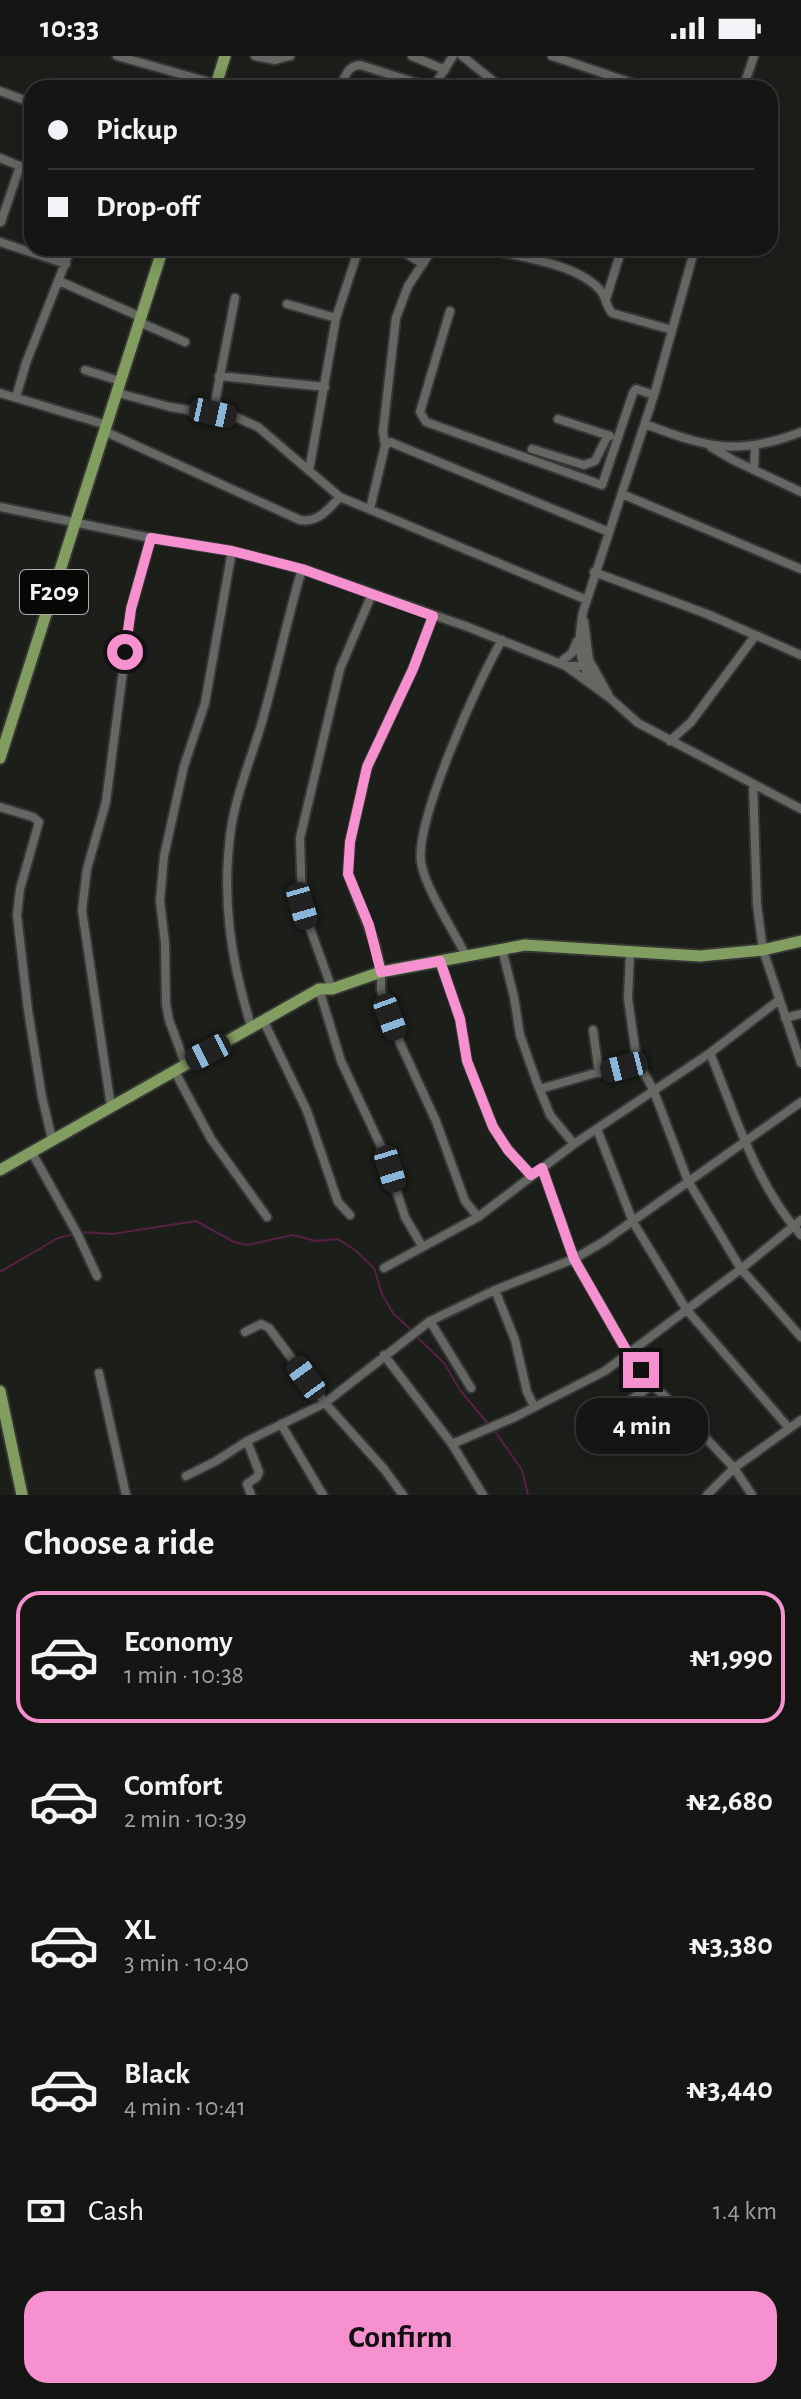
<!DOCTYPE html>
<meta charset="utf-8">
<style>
:root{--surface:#151613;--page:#222321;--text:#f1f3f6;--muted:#9d9fa0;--line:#343533;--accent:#f690cf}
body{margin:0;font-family:"Alegreya Sans",sans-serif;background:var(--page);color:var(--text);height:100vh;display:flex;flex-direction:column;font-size:30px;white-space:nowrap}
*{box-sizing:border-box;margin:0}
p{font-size:26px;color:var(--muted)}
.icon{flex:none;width:44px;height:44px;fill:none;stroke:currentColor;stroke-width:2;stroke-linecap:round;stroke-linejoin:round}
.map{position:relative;height:1439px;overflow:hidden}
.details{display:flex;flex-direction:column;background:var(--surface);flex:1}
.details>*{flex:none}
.hud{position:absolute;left:24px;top:24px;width:754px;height:176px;border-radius:24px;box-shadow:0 4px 20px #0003,0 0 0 2px var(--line);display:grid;align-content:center;height:176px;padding:0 24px;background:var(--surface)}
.end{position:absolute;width:36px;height:36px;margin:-18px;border:10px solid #f690cf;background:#111;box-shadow:0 0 0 4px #111}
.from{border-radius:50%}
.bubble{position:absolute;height:56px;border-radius:24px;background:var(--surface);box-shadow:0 4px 20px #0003,0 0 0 2px var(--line);font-size:26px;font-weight:600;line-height:56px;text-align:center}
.car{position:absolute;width:24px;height:48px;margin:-24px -12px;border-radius:10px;box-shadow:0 0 6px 2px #0007;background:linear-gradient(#222 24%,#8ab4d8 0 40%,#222 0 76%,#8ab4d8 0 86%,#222 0)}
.hud b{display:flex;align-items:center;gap:28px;height:76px;font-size:30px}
.hud b+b{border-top:2px solid var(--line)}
.hud i{width:20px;height:20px;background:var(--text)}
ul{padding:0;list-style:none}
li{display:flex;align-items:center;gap:24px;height:132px;margin:0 16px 12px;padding:0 8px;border:4px solid transparent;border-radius:24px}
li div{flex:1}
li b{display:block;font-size:30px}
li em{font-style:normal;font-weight:600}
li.on{border-color:var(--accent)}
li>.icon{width:72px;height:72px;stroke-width:1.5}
h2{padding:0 24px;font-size:36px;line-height:96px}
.pay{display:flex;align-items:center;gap:20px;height:88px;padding:0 24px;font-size:30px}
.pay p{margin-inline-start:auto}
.button{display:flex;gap:16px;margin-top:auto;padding:16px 24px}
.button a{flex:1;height:92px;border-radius:24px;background:var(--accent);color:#111;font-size:32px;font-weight:600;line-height:92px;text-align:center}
.status{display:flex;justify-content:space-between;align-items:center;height:56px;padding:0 40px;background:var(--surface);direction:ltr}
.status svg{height:22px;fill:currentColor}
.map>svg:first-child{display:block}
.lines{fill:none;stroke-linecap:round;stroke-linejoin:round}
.stream{stroke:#592045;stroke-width:2}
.minor-casing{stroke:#363734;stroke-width:12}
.major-casing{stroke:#363734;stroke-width:15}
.minor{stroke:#656862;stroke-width:8}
.major{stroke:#819d60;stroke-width:11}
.route{stroke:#f690cf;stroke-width:10}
.labels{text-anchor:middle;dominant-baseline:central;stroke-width:6;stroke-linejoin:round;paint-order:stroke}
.shield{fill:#070806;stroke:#acaeab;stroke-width:2}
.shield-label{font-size:26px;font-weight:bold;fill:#f3f5f2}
</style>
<div class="status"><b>10:33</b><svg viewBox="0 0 49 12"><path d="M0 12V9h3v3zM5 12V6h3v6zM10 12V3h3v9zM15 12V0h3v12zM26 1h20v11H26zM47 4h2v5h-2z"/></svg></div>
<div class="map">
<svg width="801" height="1439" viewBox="0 0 801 1439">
<rect width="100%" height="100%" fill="#1c1e19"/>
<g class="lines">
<path class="stream" d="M81,1176L112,1178L196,1165L234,1186L247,1189L293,1179L316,1185L338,1183L355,1194L374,1212L382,1238L393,1257L411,1274
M0,1216L58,1182L75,1178
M415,1279L444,1307L460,1334L489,1369
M494,1374L522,1414L528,1439"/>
<defs>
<path id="minor" d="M117,0L216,28
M255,0L275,4L290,0
M412,0L445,14
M462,0L502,32
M552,0L647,32
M342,28L353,32
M340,32C345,21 347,10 360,9L433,32
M433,32L453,0
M743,32L754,0
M0,35L32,47
M0,102L32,115
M1,166L20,110
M0,186L66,208
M397,192L423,208
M484,192C519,202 576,206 601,235C606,242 606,250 612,257L672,274
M59,225L141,261
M606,243L622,192
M287,248L336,262
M450,255L420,356L426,366L602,429L633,337L636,333L654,339
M139,266L185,286
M85,314L120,325
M219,320L325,331
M0,337L107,369
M118,337L170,351L238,362L258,371L340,441L587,544
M16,341L26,307L71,192
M213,357L235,242
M558,363L610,380
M645,368C706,391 737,401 801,376
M106,376L300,464C319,467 328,453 340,441
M385,390L383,375L396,262L408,230L433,192
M711,391L733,404L801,436
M532,393L584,409L595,405L608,379
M754,414L755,390
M309,415L336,262L359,192
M622,438L801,513
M0,451L151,482L232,495L302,513L468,571L566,610H591
M370,453L385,390L390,386L609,476
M594,516L707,558L801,599
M433,560L413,613L367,711L350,786L348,818L376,891L381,916V934L400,987L436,1065L465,1145L478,1161
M584,565L589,604L608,638
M563,604L572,597L577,585
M567,611L610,642L638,667L801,753
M598,633C577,609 577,587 583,556L654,339L695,192
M670,685L691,666L755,580
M753,728L757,849L763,894L801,1007
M0,751L33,761L39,766L20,833L17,859L28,954L42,1041L52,1083
M502,893L514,941L520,979L536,1024L550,1059L574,1088
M630,897L628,943L637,1005L653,1033L688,1125L741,1213L801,1281
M466,900C454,875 425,832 421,806C415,764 479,623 502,584
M440,905L460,963L467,1005L493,1071L508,1094L531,1119
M319,933L341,1005L385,1099L405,1161L422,1190
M332,933L302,850L300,782L340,613L372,538
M785,962L801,958
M264,966L307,1055L338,1146L350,1159
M252,973C231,906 221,843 231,773C237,733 255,694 265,655C278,608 288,560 302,513
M593,974L599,1017
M710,997C735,1058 756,1129 801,1179
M185,1007L169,964L166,948L165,887L160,845L164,800L184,710L205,647L232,495
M174,1014L211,1083L267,1161
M540,1033L637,1005
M111,1051L82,854L87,813L106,746L131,553L151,482
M597,1073L633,1166L686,1253L788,1371
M31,1095L78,1179L97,1220
M542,1112L574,1203L629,1299L652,1329L677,1351L734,1412L752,1439
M384,1212L478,1161L574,1088L710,997L779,944
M495,1234L515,1284L527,1336L534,1350
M430,1265L471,1332
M245,1276L261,1268L269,1272L325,1347L384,1413L403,1439
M384,1299L452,1388L483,1439
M99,1317L126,1439
M281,1368L323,1439
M581,1373L614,1356L652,1329
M247,1385L259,1416L257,1421L247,1428L251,1439
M452,1388L515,1361L605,1315L741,1213L801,1164
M186,1420L216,1405L247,1385L325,1347L430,1265L495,1234L574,1203L603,1186L801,1046
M707,1439L734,1412L801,1364"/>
<path id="major" d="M215,32L225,0
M0,702L163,192
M0,1114L319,933H332L381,916L525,889L700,900L763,894L801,885
M0,1335L22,1439"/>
</defs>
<use href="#minor" class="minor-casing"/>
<use href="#major" class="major-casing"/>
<use href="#minor" class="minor"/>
<use href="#major" class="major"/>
</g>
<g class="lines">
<path class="route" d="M125,596L131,553L151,482L232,495L302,513L433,560L413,613L367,711L350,786L348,818L369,869L381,916L440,905L460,963L467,1005L493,1071L508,1094L531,1119L542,1112L574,1203L629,1299L641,1314"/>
</g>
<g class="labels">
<rect class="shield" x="20" y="514" width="68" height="44" rx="6"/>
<g class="shield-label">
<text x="54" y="536">F209</text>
</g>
</g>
</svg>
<i class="end from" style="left:125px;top:596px"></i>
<i class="end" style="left:641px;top:1314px"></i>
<div class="bubble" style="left:576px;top:1342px;width:132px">4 min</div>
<i class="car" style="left:213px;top:357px;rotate:102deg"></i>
<i class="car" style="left:302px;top:850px;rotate:164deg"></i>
<i class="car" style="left:390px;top:961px;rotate:160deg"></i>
<i class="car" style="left:208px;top:996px;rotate:243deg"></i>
<i class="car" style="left:624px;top:1011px;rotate:256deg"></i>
<i class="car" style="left:390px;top:1113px;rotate:163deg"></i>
<i class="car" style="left:306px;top:1322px;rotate:324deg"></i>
<div class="hud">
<b><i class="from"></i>Pickup</b>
<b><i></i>Drop-off</b>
</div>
</div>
<section class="details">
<h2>Choose a ride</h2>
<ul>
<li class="on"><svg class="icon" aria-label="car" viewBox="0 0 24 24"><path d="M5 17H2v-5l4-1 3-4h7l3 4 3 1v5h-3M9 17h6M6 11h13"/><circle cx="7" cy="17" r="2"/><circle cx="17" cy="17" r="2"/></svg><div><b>Economy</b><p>1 min · 10:38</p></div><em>₦1,990</em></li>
<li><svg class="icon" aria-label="car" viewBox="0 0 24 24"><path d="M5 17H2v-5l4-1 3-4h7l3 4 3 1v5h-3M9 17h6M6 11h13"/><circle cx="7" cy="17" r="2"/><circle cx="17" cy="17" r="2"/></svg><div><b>Comfort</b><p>2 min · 10:39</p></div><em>₦2,680</em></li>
<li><svg class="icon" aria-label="car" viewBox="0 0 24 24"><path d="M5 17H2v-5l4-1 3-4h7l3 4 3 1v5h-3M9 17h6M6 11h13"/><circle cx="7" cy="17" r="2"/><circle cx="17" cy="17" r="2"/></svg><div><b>XL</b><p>3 min · 10:40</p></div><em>₦3,380</em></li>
<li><svg class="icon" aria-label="car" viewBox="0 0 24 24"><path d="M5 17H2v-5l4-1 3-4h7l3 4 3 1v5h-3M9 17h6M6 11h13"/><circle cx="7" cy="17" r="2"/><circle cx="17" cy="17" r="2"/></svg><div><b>Black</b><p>4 min · 10:41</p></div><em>₦3,440</em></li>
</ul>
<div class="pay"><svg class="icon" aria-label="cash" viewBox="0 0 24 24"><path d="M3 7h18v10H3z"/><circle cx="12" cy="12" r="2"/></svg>Cash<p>1.4 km</p></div>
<div class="button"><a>Confirm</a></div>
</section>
